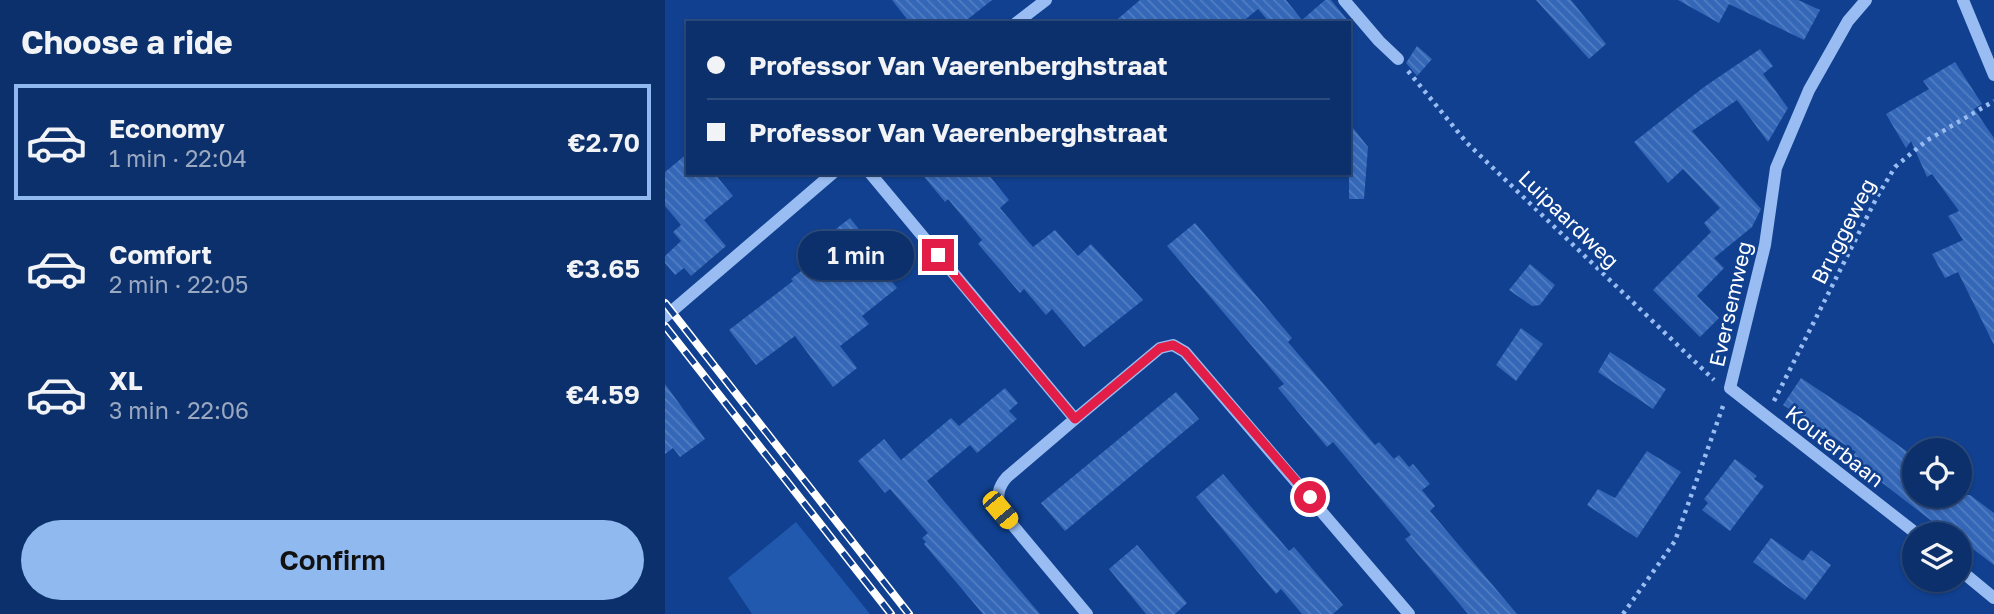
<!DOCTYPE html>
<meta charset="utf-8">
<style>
:root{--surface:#0c306b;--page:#153871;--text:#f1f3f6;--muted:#9aa9c1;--line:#2c4b7e;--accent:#90b9f0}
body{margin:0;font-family:"Golos Text",sans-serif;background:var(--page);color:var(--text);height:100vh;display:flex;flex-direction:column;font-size:26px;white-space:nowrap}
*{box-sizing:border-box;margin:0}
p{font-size:23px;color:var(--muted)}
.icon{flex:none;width:38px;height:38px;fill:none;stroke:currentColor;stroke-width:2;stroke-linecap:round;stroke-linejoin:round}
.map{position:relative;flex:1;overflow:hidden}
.drawer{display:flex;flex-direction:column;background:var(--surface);width:665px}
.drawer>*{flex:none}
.top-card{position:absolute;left:21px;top:21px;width:665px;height:154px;border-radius:0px;box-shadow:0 2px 5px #0004,0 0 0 2px var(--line);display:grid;align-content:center;height:154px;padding:0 21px;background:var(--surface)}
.controls{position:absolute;left:1237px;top:438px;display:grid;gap:14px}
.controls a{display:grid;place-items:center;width:70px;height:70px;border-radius:50%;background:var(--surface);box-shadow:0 2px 5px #0004,0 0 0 2px var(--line);font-size:35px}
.end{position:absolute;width:32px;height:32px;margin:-16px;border:9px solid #e11d48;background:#fff;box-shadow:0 0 0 4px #fff}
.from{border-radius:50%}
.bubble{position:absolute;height:49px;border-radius:24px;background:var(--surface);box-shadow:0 2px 5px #0004,0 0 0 2px var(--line);font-size:23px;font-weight:600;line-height:49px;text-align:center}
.car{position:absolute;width:21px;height:42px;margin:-21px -10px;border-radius:9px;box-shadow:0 0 5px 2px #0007;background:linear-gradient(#f5c518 24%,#345 0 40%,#f5c518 0 76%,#345 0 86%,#f5c518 0)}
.top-card b{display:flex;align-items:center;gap:24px;height:66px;font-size:26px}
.top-card b+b{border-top:2px solid var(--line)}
.top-card i{width:18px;height:18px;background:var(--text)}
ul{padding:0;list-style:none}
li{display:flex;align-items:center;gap:21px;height:116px;margin:0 14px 10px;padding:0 7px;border:4px solid transparent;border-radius:0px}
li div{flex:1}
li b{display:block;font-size:26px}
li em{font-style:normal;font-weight:600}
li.selected{border-color:var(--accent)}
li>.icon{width:63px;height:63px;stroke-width:1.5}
h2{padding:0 21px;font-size:32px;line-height:84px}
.primary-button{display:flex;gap:14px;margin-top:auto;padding:14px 21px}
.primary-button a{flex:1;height:80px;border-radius:42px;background:var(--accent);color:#111;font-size:28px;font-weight:600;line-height:80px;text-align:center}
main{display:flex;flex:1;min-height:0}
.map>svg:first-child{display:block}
.green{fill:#2159af}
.building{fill:url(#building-back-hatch)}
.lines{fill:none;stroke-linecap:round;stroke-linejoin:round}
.path{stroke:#99bdf3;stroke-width:4.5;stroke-dasharray:3.5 5;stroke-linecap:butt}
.minor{stroke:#99bdf3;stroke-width:12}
.rail-casing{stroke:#fff;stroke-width:8}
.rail{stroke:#10408f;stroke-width:5;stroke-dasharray:16;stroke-linecap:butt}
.route{stroke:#e11d48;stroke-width:9}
.labels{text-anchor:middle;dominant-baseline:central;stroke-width:5;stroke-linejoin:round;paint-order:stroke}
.street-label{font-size:21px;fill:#fff;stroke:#10408f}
</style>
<main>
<section class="drawer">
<h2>Choose a ride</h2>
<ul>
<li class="selected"><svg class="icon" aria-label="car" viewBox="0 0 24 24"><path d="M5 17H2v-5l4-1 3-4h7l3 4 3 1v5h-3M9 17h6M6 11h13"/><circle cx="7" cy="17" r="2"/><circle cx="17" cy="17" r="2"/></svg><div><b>Economy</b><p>1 min · 22:04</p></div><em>€2.70</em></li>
<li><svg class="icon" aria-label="car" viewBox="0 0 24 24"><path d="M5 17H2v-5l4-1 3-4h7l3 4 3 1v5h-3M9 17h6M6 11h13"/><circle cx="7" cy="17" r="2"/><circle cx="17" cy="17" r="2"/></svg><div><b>Comfort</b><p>2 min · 22:05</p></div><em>€3.65</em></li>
<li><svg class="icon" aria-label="car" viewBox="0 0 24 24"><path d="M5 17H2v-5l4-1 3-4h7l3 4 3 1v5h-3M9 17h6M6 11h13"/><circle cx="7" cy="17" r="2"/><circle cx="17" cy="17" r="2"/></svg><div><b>XL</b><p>3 min · 22:06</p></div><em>€4.59</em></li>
</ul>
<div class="primary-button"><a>Confirm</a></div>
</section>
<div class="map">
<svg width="1329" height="614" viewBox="0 0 1329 614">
<defs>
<pattern id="building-back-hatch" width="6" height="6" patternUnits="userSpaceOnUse" patternTransform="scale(1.75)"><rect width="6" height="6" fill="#3467b7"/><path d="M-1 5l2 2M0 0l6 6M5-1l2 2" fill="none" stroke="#527ec2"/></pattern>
</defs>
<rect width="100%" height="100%" fill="#10408f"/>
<path class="green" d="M131,522L205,614H87L63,578Z"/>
<path class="building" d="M227,0H327L298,23H245Z
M475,0H621L637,20L660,0H666L685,23H605L593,9L576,23H448Z
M871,0H906L941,44L924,59Z
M1013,0H1133L1155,10L1139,40L1064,4L1054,23Z
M752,46L767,59L752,76L741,63Z
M1095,49L1108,66L1098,74L1123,108L1103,142L1072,100L1027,131L1096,209L1087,227L1049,258L1059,268L1032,296L1054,318L1035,337L988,290L1046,232L1039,223L1055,208L1018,169L1003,183L969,142L1039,87Z
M1290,62L1317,104L1309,109L1329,138V345L1293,272L1280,278L1267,254L1298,240L1283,216L1294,211L1267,174L1262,177L1246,141L1241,148L1221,114L1264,89L1258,81Z
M684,123L703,147L699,199H684Z
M23,153V173H49L68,196L39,220L61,246L26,276L19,268L10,275L0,263V256L16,241L8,232L16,225L0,206V172Z
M256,173H322L344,200L335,208L368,247L390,230L413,256L426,244L478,300L419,347L387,309L381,315L359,289L355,293L313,244L317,240L283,199L280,202Z
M185,218L230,275L225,279L232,288L197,316L204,324L175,346L192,368L168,387L130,336L91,365L64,330L128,281L126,279L169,245L162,236Z
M530,223L627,338L623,342L710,445L714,442L729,459L734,455L744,467L748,464L765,484L757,490L770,506L765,511L852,614H803L740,539L746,535L668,442L662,447L613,388L619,384L502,246Z
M865,264L890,285L875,305L867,306L844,290Z
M856,328L878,344L851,381L831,365Z
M945,352L1001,389L988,409L933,372Z
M1136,378L1196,418L1248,456L1243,462L1250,467V495H1305L1329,513V565L1295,539V534H1288L1283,530L1281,532L1185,458L1191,452L1118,405Z
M0,384L40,439L15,457L8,448L0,454Z
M340,388L353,403L344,411L352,419L312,453L305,445L262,481L375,614H318L259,544L261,542L257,538L263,533L225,489L220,493L193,461L219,439L236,460L286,418L294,426Z
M511,392L534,419L400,531L376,503Z
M982,451L1016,472L972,538L922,505L933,489L950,498Z
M1070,459L1092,476L1089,479L1099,486L1065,531L1037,510L1043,503L1039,499Z
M558,474L624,551L629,547L678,605L668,614H637L616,589L611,594L531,497Z
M1106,538L1138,561L1146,550L1166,565L1140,600L1088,562Z
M472,545L522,603L510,614H481L444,569Z"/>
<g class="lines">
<path class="path" d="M743,71L802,143L1049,380
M1109,401L1212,197L1230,167L1261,141L1329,101
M958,614L1010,541L1058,406"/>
<path class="minor" d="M679,0L714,41L733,59
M1201,0L1183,21L1144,90L1111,168L1100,245L1065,388L1252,534
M1298,0L1329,75
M351,23L381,0
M205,173L410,419L495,348L508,345L520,352L744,614
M0,317L168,173
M410,419L342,477C332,488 332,497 335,510L422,614
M1295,570L1329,598"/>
<defs>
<path id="rail" d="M0,303L244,614
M0,326L226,614"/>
</defs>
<use href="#rail" class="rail-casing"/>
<use href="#rail" class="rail"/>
</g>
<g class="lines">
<path class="route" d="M273,255L410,419L495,348L508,345L520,352L645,497"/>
</g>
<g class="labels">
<g class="street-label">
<text transform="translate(904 219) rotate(44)">Luipaardweg</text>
<text transform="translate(1178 231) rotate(-63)">Bruggeweg</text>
<text transform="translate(1065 304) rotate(-77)">Eversemweg</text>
<text transform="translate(1170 446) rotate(38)">Kouterbaan</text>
</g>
</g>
</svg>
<div class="controls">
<a><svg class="icon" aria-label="locate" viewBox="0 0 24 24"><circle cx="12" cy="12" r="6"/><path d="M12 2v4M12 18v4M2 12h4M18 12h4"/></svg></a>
<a><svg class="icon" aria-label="layers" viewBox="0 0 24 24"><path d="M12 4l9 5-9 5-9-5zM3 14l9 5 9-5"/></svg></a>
</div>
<i class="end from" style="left:645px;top:497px"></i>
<i class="end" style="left:273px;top:255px"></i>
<div class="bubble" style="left:133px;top:231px;width:116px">1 min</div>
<i class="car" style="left:335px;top:510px;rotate:140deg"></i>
<div class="top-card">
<b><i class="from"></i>Professor Van Vaerenberghstraat</b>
<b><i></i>Professor Van Vaerenberghstraat</b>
</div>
</div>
</main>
